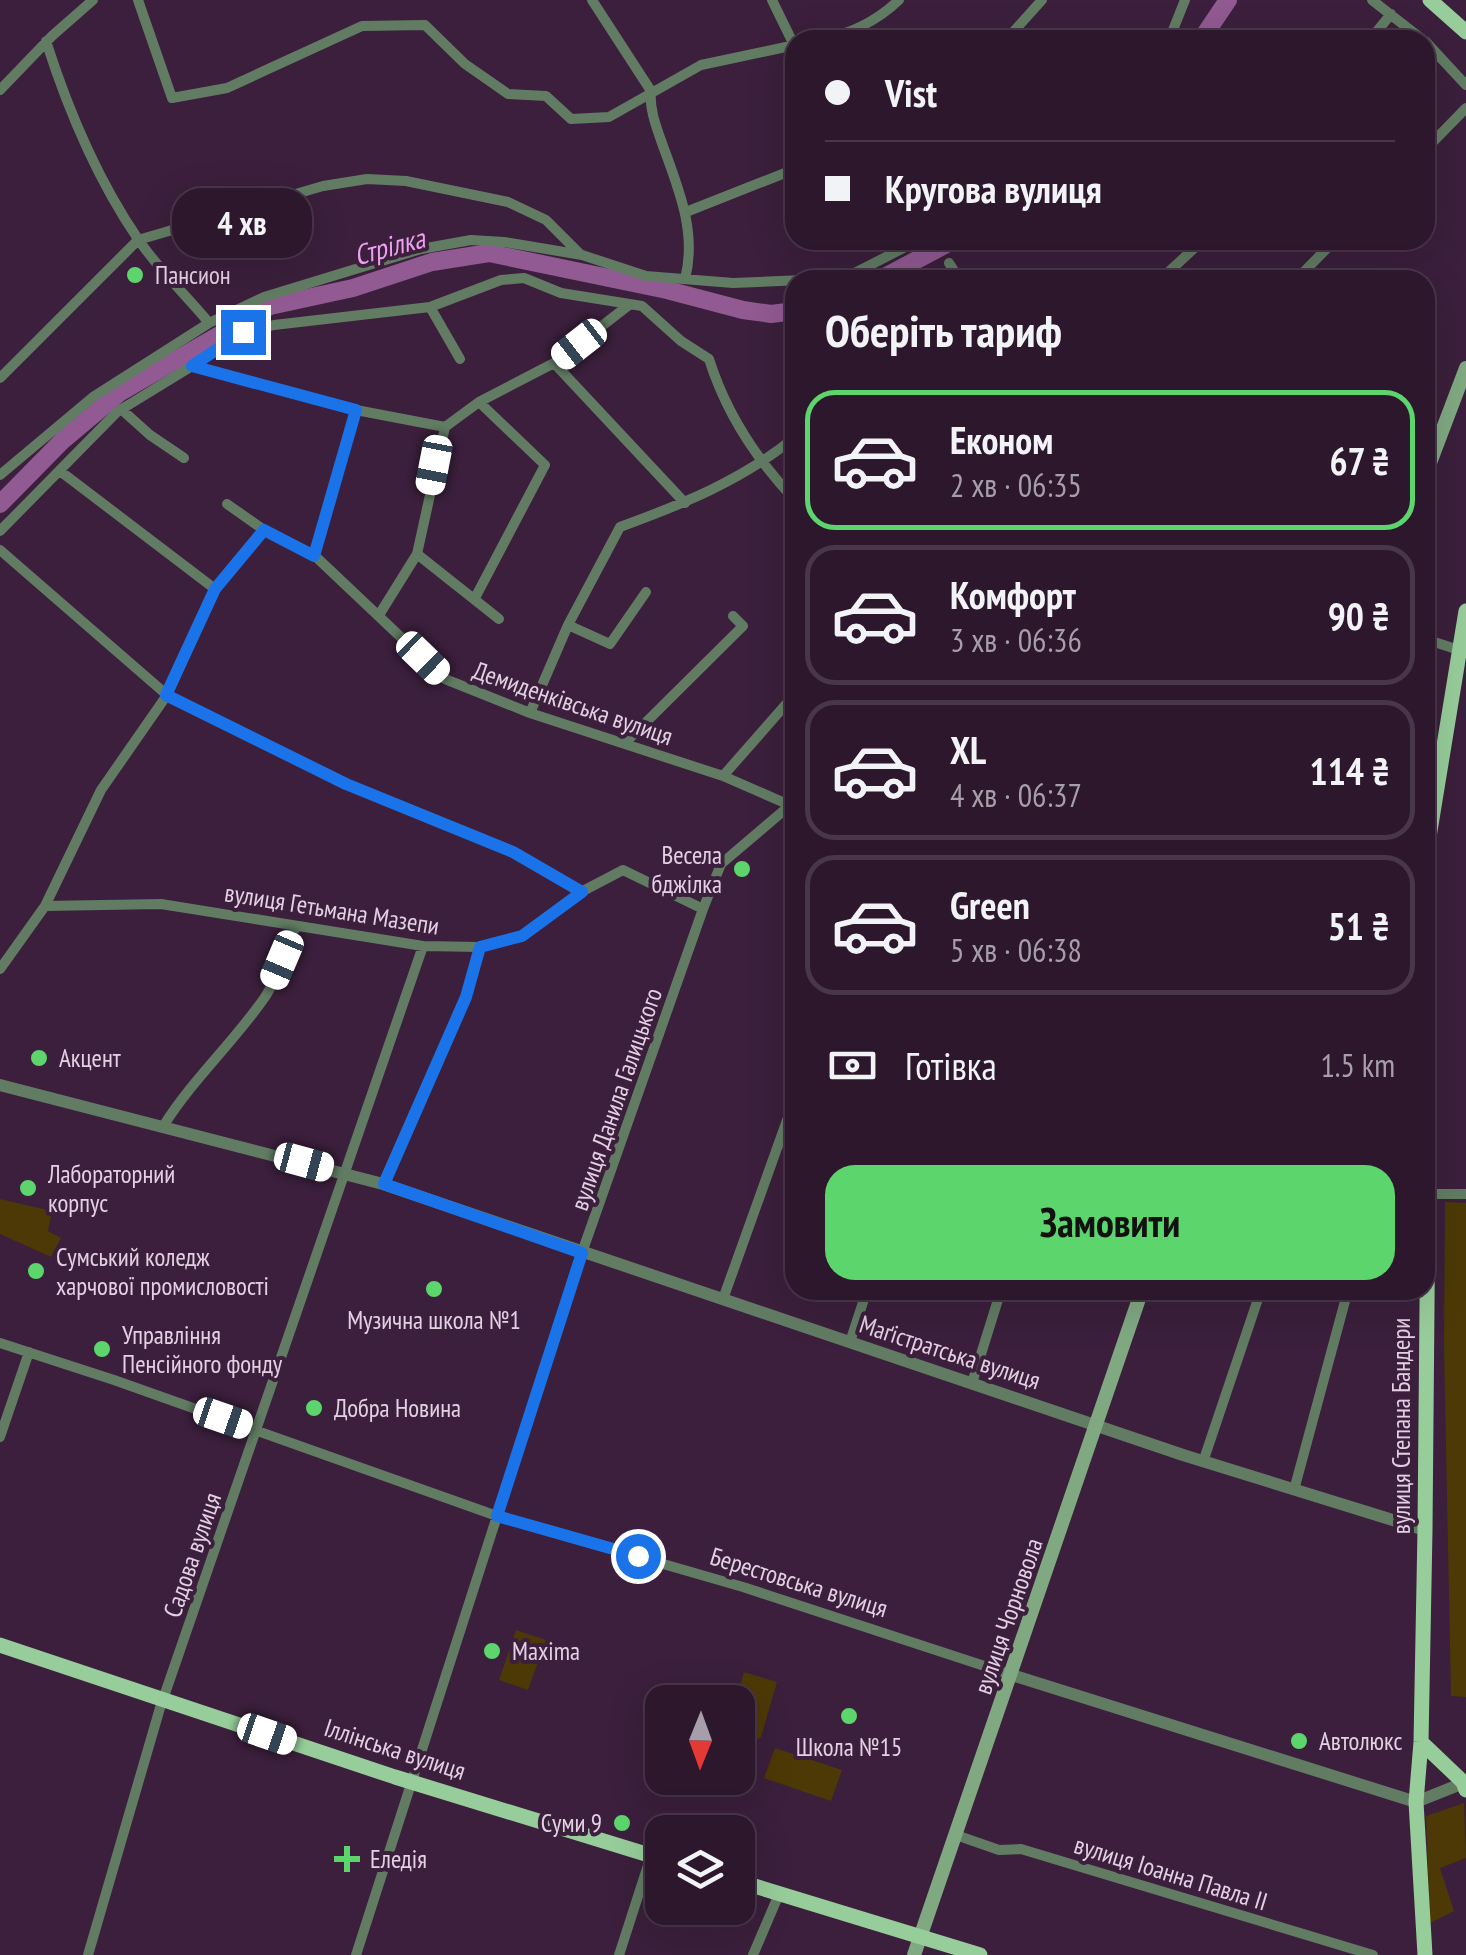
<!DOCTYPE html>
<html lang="uk">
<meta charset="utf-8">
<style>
:root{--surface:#2c172d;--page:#382439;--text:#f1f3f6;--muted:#a69faa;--line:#483649;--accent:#5cd56d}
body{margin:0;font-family:"PT Sans Narrow",sans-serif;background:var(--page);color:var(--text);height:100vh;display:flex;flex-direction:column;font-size:38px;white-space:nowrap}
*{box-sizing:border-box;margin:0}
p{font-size:32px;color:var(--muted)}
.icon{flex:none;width:55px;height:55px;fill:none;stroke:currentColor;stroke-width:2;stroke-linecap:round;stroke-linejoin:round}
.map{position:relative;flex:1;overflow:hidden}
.side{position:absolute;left:785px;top:270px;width:650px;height:1030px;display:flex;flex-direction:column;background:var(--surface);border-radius:30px;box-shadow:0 10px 40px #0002,0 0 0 2px var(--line)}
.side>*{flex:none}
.guide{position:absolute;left:785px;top:30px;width:650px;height:220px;border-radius:30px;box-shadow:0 10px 40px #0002,0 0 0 2px var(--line);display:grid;align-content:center;height:220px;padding:0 40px;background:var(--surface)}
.needle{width:65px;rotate:181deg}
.tools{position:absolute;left:645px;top:1685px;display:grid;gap:20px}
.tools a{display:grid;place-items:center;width:110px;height:110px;border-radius:20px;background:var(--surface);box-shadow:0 10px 40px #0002,0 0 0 2px var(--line);font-size:50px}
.end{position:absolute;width:45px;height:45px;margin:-22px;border:12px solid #1a73e8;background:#fff;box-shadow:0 0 0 5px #fff}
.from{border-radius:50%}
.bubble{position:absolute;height:70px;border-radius:30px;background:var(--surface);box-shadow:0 10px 40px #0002,0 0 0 2px var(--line);font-size:32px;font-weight:600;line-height:70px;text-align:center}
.car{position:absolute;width:30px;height:60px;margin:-30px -15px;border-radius:12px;box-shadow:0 0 8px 2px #0007;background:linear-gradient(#fff 24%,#345 0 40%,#fff 0 76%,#345 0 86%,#fff 0)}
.guide b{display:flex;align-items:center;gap:35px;height:95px;font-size:38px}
.guide b+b{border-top:2px solid var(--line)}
.guide i{width:25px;height:25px;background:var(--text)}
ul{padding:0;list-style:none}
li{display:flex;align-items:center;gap:30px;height:140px;margin:0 20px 15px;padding:0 20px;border:5px solid var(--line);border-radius:30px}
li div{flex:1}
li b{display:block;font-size:38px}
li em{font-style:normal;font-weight:600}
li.on{border-color:var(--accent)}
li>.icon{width:90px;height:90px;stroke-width:1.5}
h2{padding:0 40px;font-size:45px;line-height:120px}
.pay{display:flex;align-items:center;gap:25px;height:110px;padding:0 40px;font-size:38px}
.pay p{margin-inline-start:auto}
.cta{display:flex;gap:20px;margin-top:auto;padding:20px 40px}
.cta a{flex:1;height:115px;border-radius:30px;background:var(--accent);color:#111;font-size:40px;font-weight:600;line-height:115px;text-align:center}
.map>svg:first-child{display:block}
.green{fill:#4c3906}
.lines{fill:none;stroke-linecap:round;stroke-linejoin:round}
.river{stroke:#915a92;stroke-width:18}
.minor{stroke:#627c63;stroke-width:10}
.tertiary{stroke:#627c63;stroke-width:12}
.secondary{stroke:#80a982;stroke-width:14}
.primary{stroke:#97cd9a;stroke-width:15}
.route{stroke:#1a73e8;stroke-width:12}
.poi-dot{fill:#5cd56d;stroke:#3b1f3c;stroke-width:4}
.labels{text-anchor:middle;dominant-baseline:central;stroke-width:8;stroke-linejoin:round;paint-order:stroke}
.poi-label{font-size:25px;fill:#e3d0e3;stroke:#3b1f3c;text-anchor:start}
.street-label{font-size:25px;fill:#e3d0e3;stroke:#3b1f3c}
.water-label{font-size:28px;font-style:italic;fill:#eea1ef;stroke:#3b1f3c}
</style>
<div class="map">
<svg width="1466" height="1955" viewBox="0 0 1466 1955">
<rect width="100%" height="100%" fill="#3b1f3c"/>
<path class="green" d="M0,1199L52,1211L48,1231L61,1238L51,1257L0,1234Z
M1445,1202L1466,1203V1697L1451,1696L1444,1346Z
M516,1630L546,1640L528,1690L499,1680Z
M744,1672L777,1682L761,1737L753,1743L738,1738L735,1702Z
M775,1748L842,1770L831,1801L764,1778Z
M1464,1803L1466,1858L1440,1868L1454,1911L1430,1923L1426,1816Z"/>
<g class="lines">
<path class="river" d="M1201,40L1228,0
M879,280L954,240
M0,504L63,440L119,393L209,341L270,306L353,288L432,262L489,253L667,290L743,310L771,314L795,311"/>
<path class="minor" d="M138,0L172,98L227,88L362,26L425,25L465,64L508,94L546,96L571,119L609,117L701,65L795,45
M592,0L651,91C649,109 657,129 663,146C679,190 697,233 685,279
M772,0L794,45
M1372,0L1423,40
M820,40C851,34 876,22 899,0
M1006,40L1042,0
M1169,40L1185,0
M1370,40L1391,14
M46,41C68,110 97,179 138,239C158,269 186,295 209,323
M1425,41L1466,85
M0,90L52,36L93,0
M1425,150L1466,108
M686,212L795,169
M949,263L960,280
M841,280L919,240
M1160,280L1203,240
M1296,280L1335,240
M430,307L460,359
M554,363L685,503
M192,366L243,333L274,325L430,307L501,280L524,278L561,293L642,306L681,341L709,359C726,413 756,459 795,500
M0,378L138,240L323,186L367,179L406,181L508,202L546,220L581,255
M121,409L150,435L184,458
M60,471L215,589
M0,475L93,397L209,323L264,297L421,249L471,240L504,242L582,255L646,276L733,283L803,280
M227,504L264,530L314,555L445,679L530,713L723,776L794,807
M0,531L117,412L192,366L356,410L445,427L479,402L554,363L629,305
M0,550L167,695L347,784L513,852L581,892
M417,554L499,619
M314,555L356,410
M475,598L545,465L479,402
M379,615L417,554L445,427
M568,625L610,644L646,592
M1425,639L1462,651
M530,713L568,625L620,527C683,504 743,480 795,437
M625,743L743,626L733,616
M723,776L795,694
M45,906L161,904L423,946L480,947L522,936L581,892L623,870L703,909
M0,969L45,906L101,790L167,695L215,589L264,530
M164,1125C193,1079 234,1042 265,997C279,976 286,949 296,926
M383,1184L466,997L480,947
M1428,1194H1466
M723,1299L795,1098
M850,1342L867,1290
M0,1343L114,1380L497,1516L743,1587L1012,1675
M972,1383L1001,1290
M0,1437L29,1352
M1203,1462L1261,1290
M1294,1490L1348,1290
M956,1835L999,1850L1021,1849L1373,1955
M88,1955L160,1708L423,946
M356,1955L579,1261L703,909L721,864L795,801
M619,1955L651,1856
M753,1955L779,1894"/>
<path class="tertiary" d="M0,1085L383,1184L1183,1455L1425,1530
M1012,1675L1416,1802L1466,1782"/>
<path class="secondary" d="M1425,476L1466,368
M914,1955L1142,1290"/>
<path class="primary" d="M1430,0L1466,32
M1425,947L1428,843L1466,611
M0,1645L395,1777L662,1859
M1421,1742L1463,1782L1466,1790
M738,1881L980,1955
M1425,1955L1416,1802L1421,1742L1425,1530L1428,1194L1425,1110"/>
</g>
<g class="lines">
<path class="route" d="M243,332L192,366L356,410L314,556L264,530L215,589L166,695L346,784L513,852L582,892L522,936L480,947L466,997L384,1184L582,1253L497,1516L638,1556"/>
</g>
<g class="poi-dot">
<circle cx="135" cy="275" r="10"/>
<circle cx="742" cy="869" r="10"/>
<circle cx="39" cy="1058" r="10"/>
<circle cx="28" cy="1188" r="10"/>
<circle cx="36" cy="1271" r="10"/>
<circle cx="434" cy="1289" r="10"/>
<circle cx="102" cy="1349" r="10"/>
<circle cx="314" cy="1408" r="10"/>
<circle cx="492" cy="1651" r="10"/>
<circle cx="849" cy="1716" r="10"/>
<circle cx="1299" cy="1741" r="10"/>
<circle cx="622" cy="1823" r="10"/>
<path d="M342 1844h10v10h10v10h-10v10h-10v-10h-10v-10h10z"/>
</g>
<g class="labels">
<g class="poi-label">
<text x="155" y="275">Пансион</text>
<text x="722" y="855" text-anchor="end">Весела<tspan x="722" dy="29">бджілка</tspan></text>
<text x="59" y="1058">Акцент</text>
<text x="48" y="1174">Лабораторний<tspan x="48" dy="29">корпус</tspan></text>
<text x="56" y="1257">Сумський коледж<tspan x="56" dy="29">харчової промисловості</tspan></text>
<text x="434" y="1320" text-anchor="middle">Музична школа №1</text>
<text x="122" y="1335">Управління<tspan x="122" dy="29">Пенсійного фонду</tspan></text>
<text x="334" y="1408">Добра Новина</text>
<text x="512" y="1651">Maxima</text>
<text x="1319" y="1741">Автолюкс</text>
<text x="849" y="1747" text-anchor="middle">Школа №15</text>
<text x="602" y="1823" text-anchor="end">Суми 9</text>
<text x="370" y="1859">Еледія</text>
</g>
<g class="street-label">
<text transform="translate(573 703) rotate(19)">Демиденківська вулиця</text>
<text transform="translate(332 909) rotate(9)">вулиця Гетьмана Мазепи</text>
<text transform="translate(616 1099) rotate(-71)">вулиця Данила Галицького</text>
<text transform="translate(950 1352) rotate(18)">Маґістратська вулиця</text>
<text transform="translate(1401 1426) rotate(-90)">вулиця Степана Бандери</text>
<text transform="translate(192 1555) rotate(-71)">Садова вулиця</text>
<text transform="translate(799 1582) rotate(17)">Берестовська вулиця</text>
<text transform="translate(1008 1616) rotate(-71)">вулиця Чорновола</text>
<text transform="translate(395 1749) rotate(18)">Іллінська вулиця</text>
<text transform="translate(1171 1873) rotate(17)">вулиця Іоанна Павла II</text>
</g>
<g class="water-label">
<text transform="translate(389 246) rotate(-15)">Стрілка</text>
</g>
</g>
</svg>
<div class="tools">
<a><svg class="needle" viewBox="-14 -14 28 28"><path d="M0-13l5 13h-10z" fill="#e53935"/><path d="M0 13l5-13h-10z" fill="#a69faa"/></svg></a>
<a><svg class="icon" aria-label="layers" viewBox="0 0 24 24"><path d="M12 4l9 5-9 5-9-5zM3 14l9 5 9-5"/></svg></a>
</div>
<i class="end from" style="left:638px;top:1556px"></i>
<i class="end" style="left:243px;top:332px"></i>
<div class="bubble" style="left:172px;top:188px;width:140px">4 хв</div>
<i class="car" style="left:579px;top:344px;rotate:232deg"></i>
<i class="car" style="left:434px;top:465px;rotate:191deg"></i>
<i class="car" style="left:423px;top:658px;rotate:134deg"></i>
<i class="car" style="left:282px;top:960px;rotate:203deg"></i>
<i class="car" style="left:304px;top:1162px;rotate:105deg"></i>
<i class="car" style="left:223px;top:1418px;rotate:109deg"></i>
<i class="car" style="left:267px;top:1734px;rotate:109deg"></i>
<div class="guide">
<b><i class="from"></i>Vist</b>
<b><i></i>Кругова вулиця</b>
</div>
<section class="side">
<h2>Оберіть тариф</h2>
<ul>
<li class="on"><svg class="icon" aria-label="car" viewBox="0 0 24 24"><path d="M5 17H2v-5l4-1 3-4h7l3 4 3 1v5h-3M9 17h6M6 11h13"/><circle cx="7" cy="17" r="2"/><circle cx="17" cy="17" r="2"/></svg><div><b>Економ</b><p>2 хв · 06:35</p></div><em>67 ₴</em></li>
<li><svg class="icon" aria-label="car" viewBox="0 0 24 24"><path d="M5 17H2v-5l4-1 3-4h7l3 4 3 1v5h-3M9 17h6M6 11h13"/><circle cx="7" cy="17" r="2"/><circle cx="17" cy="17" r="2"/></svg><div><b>Комфорт</b><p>3 хв · 06:36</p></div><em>90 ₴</em></li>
<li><svg class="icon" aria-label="car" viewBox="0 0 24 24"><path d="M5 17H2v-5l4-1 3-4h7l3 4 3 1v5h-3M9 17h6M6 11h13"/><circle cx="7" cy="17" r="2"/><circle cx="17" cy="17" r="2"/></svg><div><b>XL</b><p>4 хв · 06:37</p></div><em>114 ₴</em></li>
<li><svg class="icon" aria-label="car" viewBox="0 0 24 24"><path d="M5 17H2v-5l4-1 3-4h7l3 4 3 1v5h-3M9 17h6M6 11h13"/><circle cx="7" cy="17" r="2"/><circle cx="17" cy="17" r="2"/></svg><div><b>Green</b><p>5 хв · 06:38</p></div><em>51 ₴</em></li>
</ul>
<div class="pay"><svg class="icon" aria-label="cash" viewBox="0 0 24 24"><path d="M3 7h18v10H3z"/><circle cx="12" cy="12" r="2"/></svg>Готівка<p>1.5 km</p></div>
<div class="cta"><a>Замовити</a></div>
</section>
</div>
